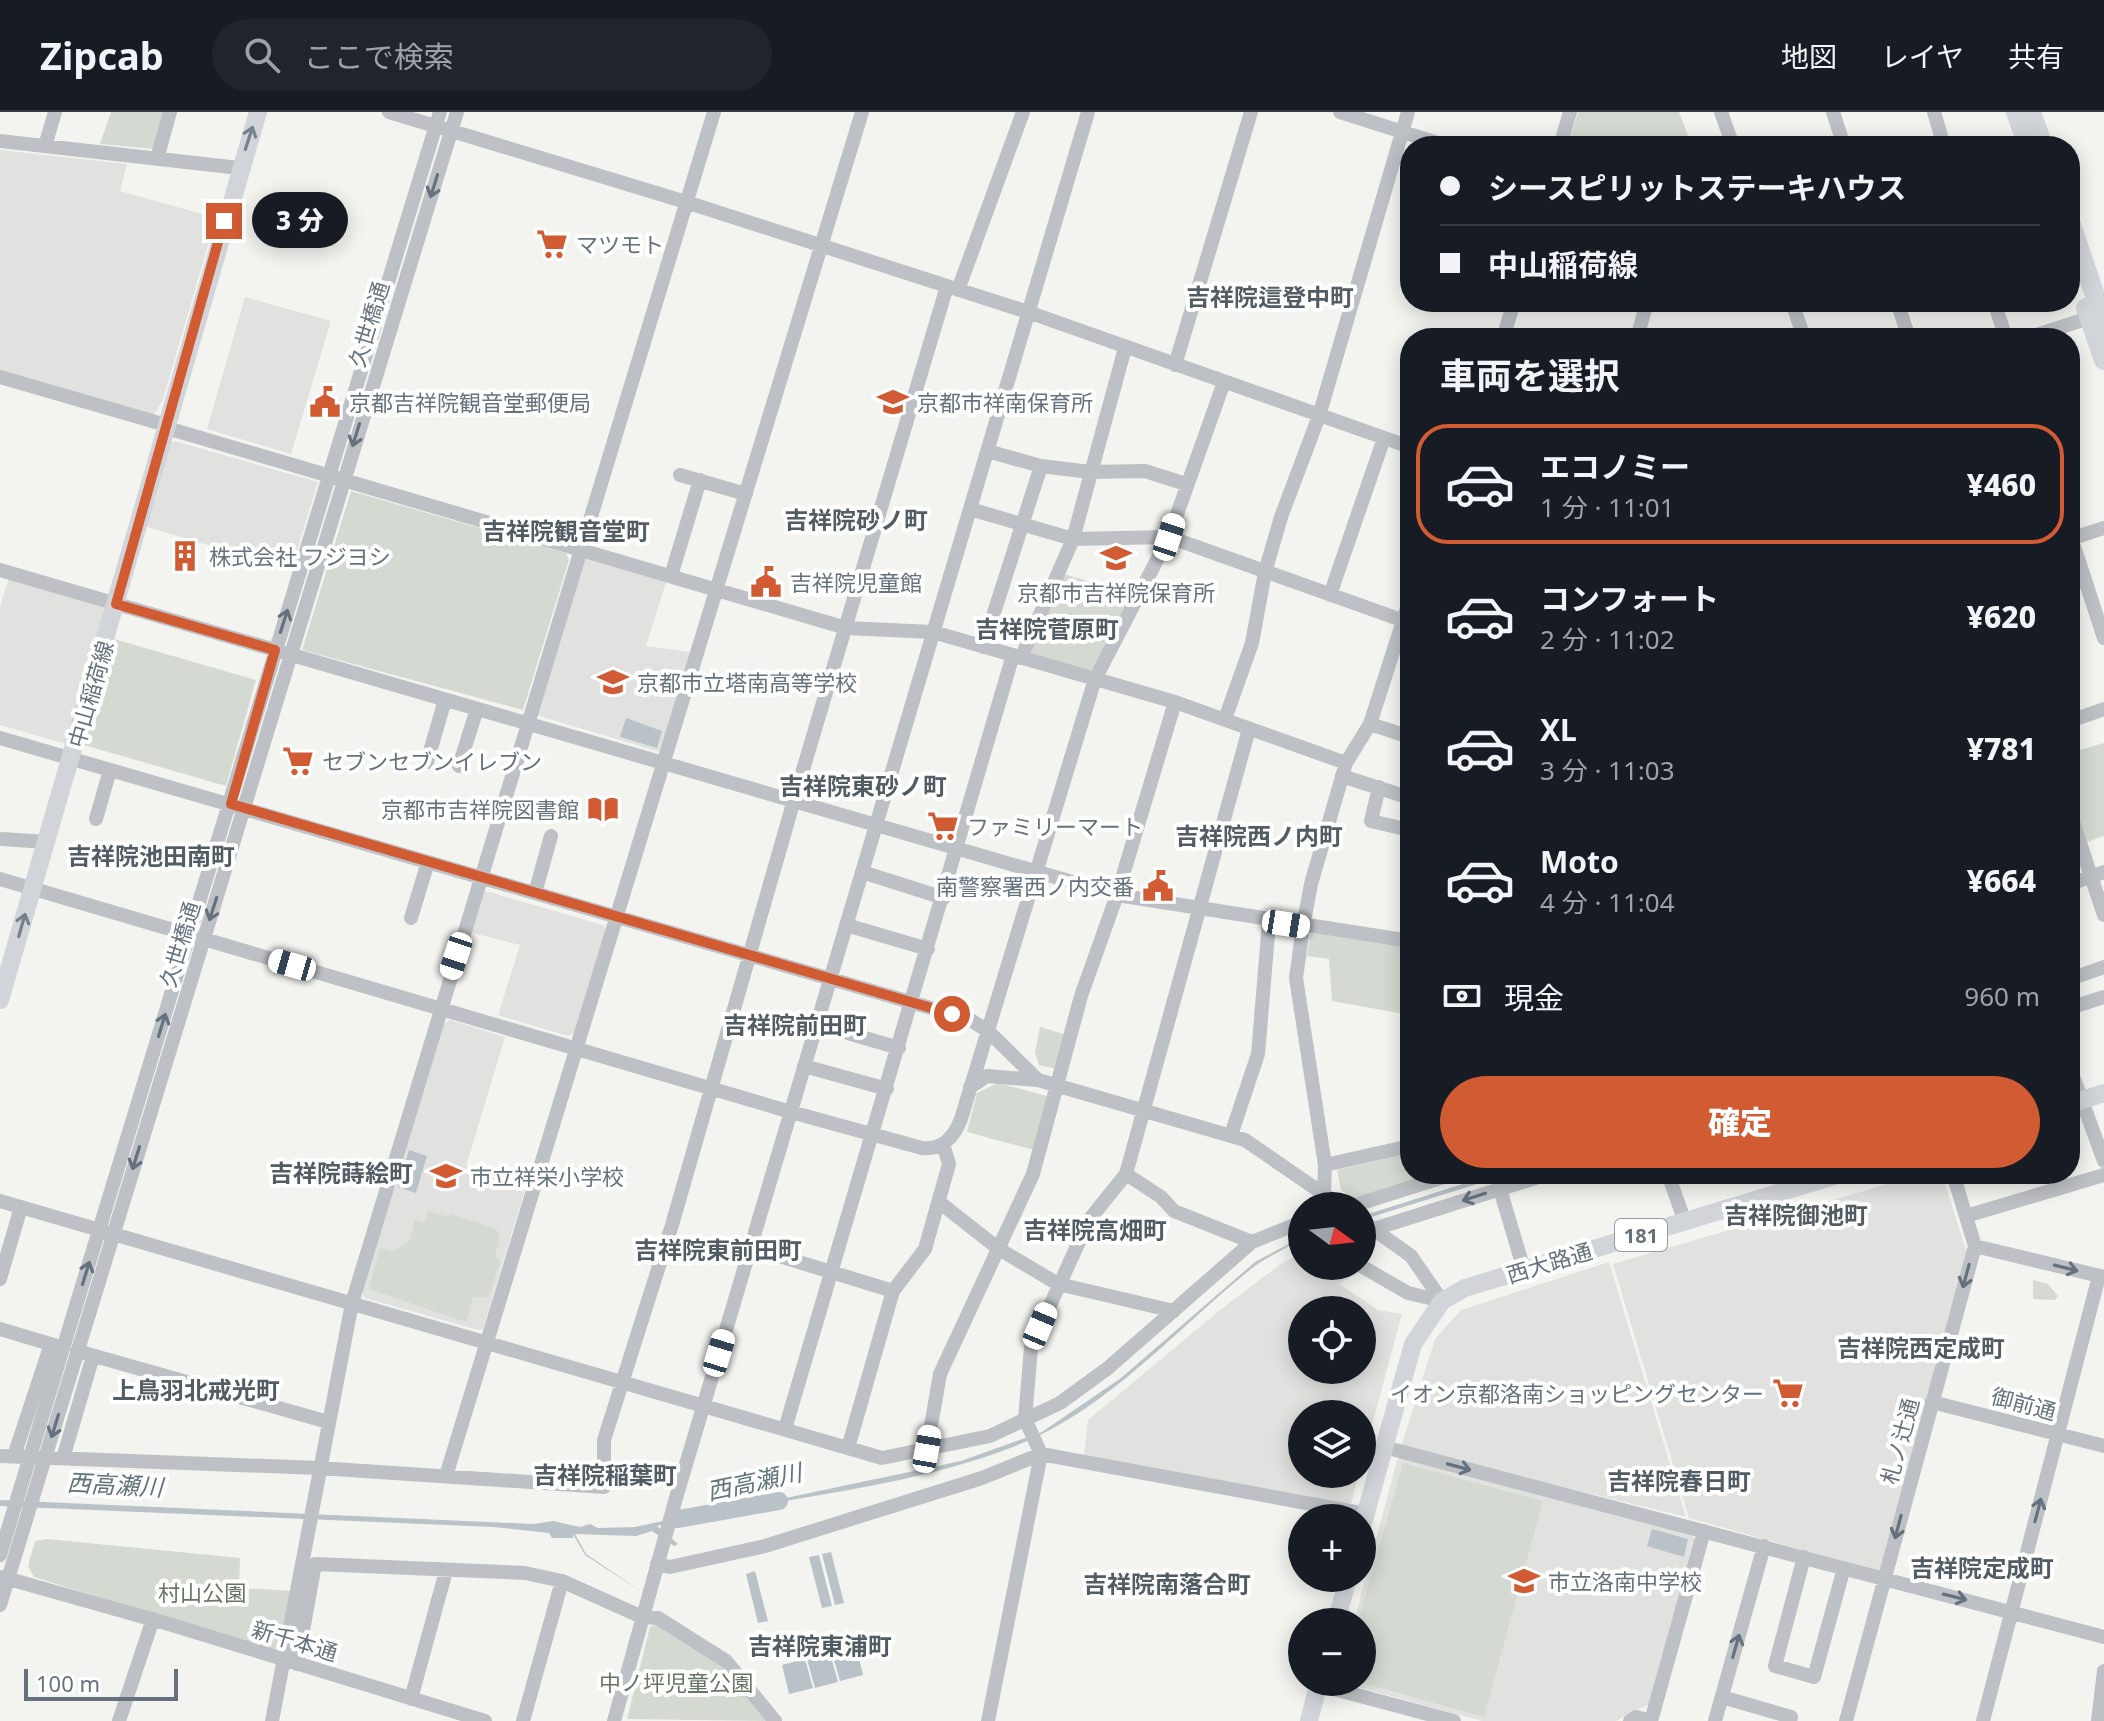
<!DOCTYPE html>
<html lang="ja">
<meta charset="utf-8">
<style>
:root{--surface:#171b24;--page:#20242c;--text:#f1f3f6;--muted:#9ea1a6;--line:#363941;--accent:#d15b32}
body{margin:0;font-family:"Noto Sans","Noto Sans JP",sans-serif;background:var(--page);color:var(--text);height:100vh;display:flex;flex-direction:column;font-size:30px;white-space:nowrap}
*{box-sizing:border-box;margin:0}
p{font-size:26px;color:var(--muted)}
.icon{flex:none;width:44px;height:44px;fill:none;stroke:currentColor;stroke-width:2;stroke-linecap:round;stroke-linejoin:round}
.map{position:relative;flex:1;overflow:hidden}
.panel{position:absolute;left:1400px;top:216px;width:680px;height:856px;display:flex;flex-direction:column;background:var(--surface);border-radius:32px;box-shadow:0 4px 20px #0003}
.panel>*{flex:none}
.top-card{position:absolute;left:1400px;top:24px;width:680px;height:176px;border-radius:32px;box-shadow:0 4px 20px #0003;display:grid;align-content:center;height:176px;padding:0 40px;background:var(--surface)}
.needle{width:52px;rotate:105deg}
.buttons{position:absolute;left:1288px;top:1080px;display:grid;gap:16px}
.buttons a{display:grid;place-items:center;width:88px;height:88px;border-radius:50%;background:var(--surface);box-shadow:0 4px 20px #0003;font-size:40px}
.scale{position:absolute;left:24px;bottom:20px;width:154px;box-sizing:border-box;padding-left:8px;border:4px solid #65727e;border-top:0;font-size:22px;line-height:28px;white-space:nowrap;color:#65727e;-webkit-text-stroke:6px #fff;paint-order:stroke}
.end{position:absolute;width:36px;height:36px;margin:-18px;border:10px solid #d15b32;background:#fff;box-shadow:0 0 0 4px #fff}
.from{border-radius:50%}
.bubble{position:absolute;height:56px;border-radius:28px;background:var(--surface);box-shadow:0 4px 20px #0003;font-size:26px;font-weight:800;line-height:56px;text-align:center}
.car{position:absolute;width:24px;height:48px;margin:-24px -12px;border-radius:10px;box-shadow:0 0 6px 2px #0007;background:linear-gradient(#fff 24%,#345 0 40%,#fff 0 76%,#345 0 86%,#fff 0)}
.top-card b{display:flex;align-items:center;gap:28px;height:76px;font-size:30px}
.top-card b+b{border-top:2px solid var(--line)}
.top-card i{width:20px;height:20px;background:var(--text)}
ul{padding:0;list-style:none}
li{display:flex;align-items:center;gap:24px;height:120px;margin:0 16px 12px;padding:0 24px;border:4px solid transparent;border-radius:32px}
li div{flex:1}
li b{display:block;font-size:30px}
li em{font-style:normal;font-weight:800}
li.selected{border-color:var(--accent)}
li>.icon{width:72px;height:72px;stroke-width:1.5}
h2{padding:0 40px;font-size:36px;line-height:96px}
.pay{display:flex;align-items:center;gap:20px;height:88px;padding:0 40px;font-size:30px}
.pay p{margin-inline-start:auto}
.cta{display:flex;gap:16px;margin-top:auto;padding:16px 40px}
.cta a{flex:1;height:92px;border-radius:48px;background:var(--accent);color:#fff;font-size:32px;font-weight:800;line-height:92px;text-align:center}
header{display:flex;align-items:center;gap:48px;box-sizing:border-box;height:112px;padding:0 40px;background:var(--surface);border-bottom:2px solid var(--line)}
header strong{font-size:38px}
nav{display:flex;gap:44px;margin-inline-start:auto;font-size:28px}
.search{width:560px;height:72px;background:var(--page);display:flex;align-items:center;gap:20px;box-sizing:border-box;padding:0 28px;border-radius:44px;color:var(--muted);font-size:30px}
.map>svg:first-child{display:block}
.built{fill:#e1e2e0;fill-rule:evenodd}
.green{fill:#d4dad1}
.water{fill:#b9c2c7}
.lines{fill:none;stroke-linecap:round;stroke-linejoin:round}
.river{stroke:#b9c2c7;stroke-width:18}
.minor{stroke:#bdc0c4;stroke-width:14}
.major{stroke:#d1d5d9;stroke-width:18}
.highway{stroke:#d1d5d9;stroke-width:20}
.oneway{stroke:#75818c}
.oneway2{stroke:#65727e}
.route{stroke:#d15b32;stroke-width:10}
.labels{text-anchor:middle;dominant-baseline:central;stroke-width:8;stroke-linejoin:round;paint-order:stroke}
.shield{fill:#fff;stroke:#939ca5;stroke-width:2}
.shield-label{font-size:20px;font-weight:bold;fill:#65727e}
.poi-label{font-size:22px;fill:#65727e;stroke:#fff;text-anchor:start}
.street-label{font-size:22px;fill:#65727e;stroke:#fff}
.park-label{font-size:22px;fill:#677663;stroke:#fff}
.neighbourhood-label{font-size:24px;font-weight:bold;fill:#525c64;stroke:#fff}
.water-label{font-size:24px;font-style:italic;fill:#61737b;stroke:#fff}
</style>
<header>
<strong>Zipcab</strong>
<div class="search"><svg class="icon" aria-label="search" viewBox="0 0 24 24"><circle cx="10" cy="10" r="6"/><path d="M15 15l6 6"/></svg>ここで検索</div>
<nav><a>地図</a><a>レイヤ</a><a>共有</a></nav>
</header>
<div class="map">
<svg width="2104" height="1609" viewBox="0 0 2104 1609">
<rect width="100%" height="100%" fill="#f3f3f0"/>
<path class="built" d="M0,38L127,52L120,79L216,106L163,287L154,303L0,259Z
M245,185L331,209L291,342L207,317Z
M175,329L318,370L291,458L144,414L167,332Z
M587,447L666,470L646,534L691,540L660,640L536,603L581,450Z
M9,465L100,491L105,500L66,632L0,613V495Z
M486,779L603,813L606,818L575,921L568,924L498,903L520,833L469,820L480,782Z
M450,908L505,925L466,1054L526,1074L483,1217L478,1218L365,1186L362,1180L443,913Z
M1922,1062H1942L1967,1141L1882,1460L1689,1406L1613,1152Z
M1302,1142V1154H1356L1361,1159L1339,1172L1378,1198L1402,1202L1362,1350V1302H1302V1362H1359L1350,1395L1084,1345L1088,1308L1220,1198L1282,1151ZM1302,1198H1362V1258H1302Z
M1609,1150L1686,1405L1401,1335L1435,1227L1461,1198Z
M1398,1345L1692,1422L1695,1428L1649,1592L1616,1609H1482L1340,1570H1362V1510H1354Z"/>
<path class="green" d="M111,0H166L155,37L100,32Z
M1578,0H1679L1692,34H1581L1569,30Z
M351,379L566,441L569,448L523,598L302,538Z
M1063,462L1134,482L1094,557L1086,559L1033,544L1029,535Z
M114,527L256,568L226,674L84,633Z
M2104,631V724L2084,731L2070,690V641Z
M1314,819L1410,834V903L1332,889L1329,847L1307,844L1310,823Z
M1040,915L1067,923L1056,957L1039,953L1035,940Z
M998,971L1047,984L1049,988L1034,1038L967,1020L977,981Z
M1410,1041V1062H1442L1354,1089L1341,1078L1337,1058Z
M428,1099L449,1105L451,1102L497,1117L500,1125L495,1143L500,1150L489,1185H473L466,1210L369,1177L380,1136L392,1139L409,1130L415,1108L424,1111Z
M2033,1168L2048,1172L2058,1184L2055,1188L2033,1187Z
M1403,1351L1543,1389L1484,1605L1359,1570L1362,1510H1358Z
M47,1427L240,1446L239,1476L295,1479L284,1543L34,1465L28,1454L35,1429Z
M659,1511L722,1555L767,1609L627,1607L650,1515Z"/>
<path class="water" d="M626,606L662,619L657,636L620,625Z
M409,1038L427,1044L416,1081L398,1075Z
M1494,1062H1509L1362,1108V1104Z
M1302,1125C1288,1137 1267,1144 1251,1157C1175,1218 1107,1299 1013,1335C900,1379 774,1385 657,1414L678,1432L674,1434L652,1419L636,1424L575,1422L586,1442L642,1480L585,1443L573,1422V1426H552L549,1421L493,1415L0,1394V1388L534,1412L553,1409L580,1415L590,1412L598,1416L635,1415L700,1401L701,1404L961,1349L1042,1320L1121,1266L1255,1150Z
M1652,1417L1688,1427L1684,1445L1647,1434Z
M831,1440L844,1491L835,1493L822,1442Z
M819,1443L832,1494L822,1496L809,1445Z
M755,1459L768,1509L758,1511L746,1462Z
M856,1534L863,1563L840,1569L832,1541Z
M830,1541L838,1570L815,1576L807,1547Z
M805,1547L813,1576L789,1582L782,1553Z"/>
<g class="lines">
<path class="river" d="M678,1407L779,1389"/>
<path class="minor" d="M389,0L686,90L1028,200L1410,335
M1340,0L1447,34
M1721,0L1733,34
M1833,0L1844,34
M1934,0L1944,34
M0,29L239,56
M45,34L55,0
M1560,34L1570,0
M157,47L170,0
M958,178L1023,0
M1792,190L1804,226
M1897,190L1909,226
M1994,190L2006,226
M1503,226L1514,190
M1637,226L1647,190
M2027,226L2095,204
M1175,253L1251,0
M0,265L166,313
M167,316L846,516L933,520L1175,590L1346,651
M987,339L1041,354L1090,360L1145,359L1186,372
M680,363L746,382
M970,397L1073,427L1169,425L1410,511
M2070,422L2104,526
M2070,427L2104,416
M0,458L1117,783L1410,829
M671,464L700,368
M1330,483L1384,326
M983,535L1041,354
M1021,546L1073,427L1125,236
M1225,607L1252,531L1265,460L1281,405L1319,304L1408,0
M2070,609L2104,597
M1370,612L1410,625
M0,626L969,907L988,919L1038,968L1245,1028L1341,1094
M427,650L445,588
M459,654L477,597
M1342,664L1410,686
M1379,675L1371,709L1405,717L1410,699
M2070,701L2104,803
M96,707L110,658
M2,727L46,730
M862,760L944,786
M0,767L791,1000L922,1036C943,1038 954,1025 961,1007L1095,567L1169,425L1224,270
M2070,772L2104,760
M535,781L551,724
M411,806L428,750
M846,813L928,837
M2070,867L2104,855
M2070,896L2104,885
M817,912L899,936
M804,954L887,977
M2070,956L2104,1049
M970,975L987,964L1037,968
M1231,1023L1258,942L1269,810
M1325,1053L1410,1034
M1126,1062L1161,1085L1174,1099L1252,1130
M1668,1062L1685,1110
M1500,1077L1524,1158
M1324,1081L1325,1053L1296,866L1303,815L1311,772L1346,651L1370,612L1410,487
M0,1089L882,1346L990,1324L1060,1291L1108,1256L1252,1130L1302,1110
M939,1090L999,1137L1058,1172L1174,1199
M1352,1094L1453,1062
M1966,1104L2104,1063
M1362,1109L1411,1144L1442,1189
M1374,1117L1548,1062
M1975,1134L2104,1165
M750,1135L893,1179
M1361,1154L1408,1181L1442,1189
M0,1167L21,1095
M0,1217L57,1234
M77,1239L328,1310
M1932,1290L2104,1334
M785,1317L1013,543
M1384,1335L2104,1525
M848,1336L893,1179L925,1137L949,1052L943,1032
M927,1337L940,1262L1033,1062L1081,884L1117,783L1175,590
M0,1344L319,1356L604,1375V1328L672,1113L794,688L947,174
M14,1344L51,1232
M63,1346L93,1244
M446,1364L862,0
M0,1443L440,0
M1804,1445L1775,1554L1814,1565L1844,1456
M657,1452L670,1455L765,1434L982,1366L1041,1342L1366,1402
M2,1465L172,1513L485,1609
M0,1493L457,0
M297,1552L315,1452L525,1461L562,1469L642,1505L658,1506L726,1549L775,1609
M1319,1573L1454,1609
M1722,1585L1791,1605L1790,1609
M411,1587L446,1459
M119,1609L153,1507
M272,1609L352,1191L714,0
M523,1609L562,1469
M614,1609L676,1386L1088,0
M988,1609L1041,1342L1025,1307L1031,1235L1089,1108L1126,1062L1249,617
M1630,1609L1636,1605L1651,1609
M1651,1609L1704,1419
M1715,1609L1764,1434
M1846,1609L1975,1134L1953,1062
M1983,1609L2099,1164
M2098,1609L2104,1559"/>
<path class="major" d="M0,888L258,0
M2070,992L2104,981
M1362,1415L1413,1232L1442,1189L1465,1176L1841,1062
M1336,1510L1348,1466
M1309,1609L1319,1570"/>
<path class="highway" d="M2016,0L2028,34
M2031,0L2043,34
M2070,110L2104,210
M2086,196L2104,248"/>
</g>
<defs><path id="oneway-shaft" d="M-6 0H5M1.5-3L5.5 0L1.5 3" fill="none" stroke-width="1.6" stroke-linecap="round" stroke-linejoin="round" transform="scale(2)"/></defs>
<g class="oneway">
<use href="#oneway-shaft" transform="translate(249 26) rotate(-72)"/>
<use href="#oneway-shaft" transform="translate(22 813) rotate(-74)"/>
</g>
<g class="oneway2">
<use href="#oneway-shaft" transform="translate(434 74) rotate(107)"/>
<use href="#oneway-shaft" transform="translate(356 323) rotate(107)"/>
<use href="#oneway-shaft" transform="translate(284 509) rotate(-72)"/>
<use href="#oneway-shaft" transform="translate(213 797) rotate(108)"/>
<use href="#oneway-shaft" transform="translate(162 913) rotate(-73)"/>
<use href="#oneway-shaft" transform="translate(136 1046) rotate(107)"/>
<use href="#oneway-shaft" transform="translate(1474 1085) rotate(162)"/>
<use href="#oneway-shaft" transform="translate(2066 1156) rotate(14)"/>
<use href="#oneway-shaft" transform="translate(86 1161) rotate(-73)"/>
<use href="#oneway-shaft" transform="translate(1966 1164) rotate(105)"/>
<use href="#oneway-shaft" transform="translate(55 1314) rotate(107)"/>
<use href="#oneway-shaft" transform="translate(1459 1355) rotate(15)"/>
<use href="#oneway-shaft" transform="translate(2038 1398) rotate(-75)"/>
<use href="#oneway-shaft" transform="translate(1898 1415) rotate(105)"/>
<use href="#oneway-shaft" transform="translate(1955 1485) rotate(14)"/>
<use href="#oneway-shaft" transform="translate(1736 1534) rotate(-74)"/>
</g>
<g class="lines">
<path class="route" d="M224,109L116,492L275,538L231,692L952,902"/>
</g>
<defs>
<symbol id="supermarket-bare" viewBox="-9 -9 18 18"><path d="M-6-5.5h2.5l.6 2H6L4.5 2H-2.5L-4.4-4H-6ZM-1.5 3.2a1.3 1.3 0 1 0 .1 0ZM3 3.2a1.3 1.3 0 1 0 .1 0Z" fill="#d15b32" stroke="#fff" stroke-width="2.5" paint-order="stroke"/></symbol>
<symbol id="civic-bare" viewBox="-9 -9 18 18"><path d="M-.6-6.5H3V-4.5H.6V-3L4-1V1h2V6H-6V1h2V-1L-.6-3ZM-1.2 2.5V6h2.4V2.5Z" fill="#d15b32" stroke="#fff" stroke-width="2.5" paint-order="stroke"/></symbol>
<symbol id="school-bare" viewBox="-9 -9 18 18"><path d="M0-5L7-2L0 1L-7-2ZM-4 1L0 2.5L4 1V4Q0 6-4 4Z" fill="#d15b32" stroke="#fff" stroke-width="2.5" paint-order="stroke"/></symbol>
<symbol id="building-bare" viewBox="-9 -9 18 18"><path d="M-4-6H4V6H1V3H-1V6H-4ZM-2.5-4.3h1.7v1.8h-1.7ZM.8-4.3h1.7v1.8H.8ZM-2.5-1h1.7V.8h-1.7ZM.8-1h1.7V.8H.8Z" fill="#d15b32" stroke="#fff" stroke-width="2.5" paint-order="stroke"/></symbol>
<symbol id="library-bare" viewBox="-9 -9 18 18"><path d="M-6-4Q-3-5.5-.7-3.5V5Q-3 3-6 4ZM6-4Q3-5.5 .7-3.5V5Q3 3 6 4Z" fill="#d15b32" stroke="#fff" stroke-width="2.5" paint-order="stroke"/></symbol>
</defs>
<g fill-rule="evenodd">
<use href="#supermarket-bare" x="530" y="110" width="44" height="44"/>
<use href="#civic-bare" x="303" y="268" width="44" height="44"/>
<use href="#school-bare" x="871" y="268" width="44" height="44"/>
<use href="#building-bare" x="163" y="422" width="44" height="44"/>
<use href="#school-bare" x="1094" y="424" width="44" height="44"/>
<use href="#civic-bare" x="744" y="448" width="44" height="44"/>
<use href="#school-bare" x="591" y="548" width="44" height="44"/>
<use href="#supermarket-bare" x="276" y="627" width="44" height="44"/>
<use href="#library-bare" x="581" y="675" width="44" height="44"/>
<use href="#supermarket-bare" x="921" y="692" width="44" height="44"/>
<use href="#civic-bare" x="1136" y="752" width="44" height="44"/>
<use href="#school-bare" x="424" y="1042" width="44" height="44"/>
<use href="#supermarket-bare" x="1766" y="1259" width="44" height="44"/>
<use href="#school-bare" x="1502" y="1447" width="44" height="44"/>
</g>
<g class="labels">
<rect class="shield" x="1615" y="1107" width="52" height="32" rx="6"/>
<g class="shield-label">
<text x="1641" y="1123">181</text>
</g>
<g class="poi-label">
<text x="576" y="132">マツモト</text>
<text x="349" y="290">京都吉祥院観音堂郵便局</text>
<text x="917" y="290">京都市祥南保育所</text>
<text x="209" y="444">株式会社 フジヨシ</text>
<text x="790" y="470">吉祥院児童館</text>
<text x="1116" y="480" text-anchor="middle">京都市吉祥院保育所</text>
<text x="637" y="570">京都市立塔南高等学校</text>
<text x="322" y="649">セブンセブンイレブン</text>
<text x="579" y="697" text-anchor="end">京都市吉祥院図書館</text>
<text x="967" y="714">ファミリーマート</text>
<text x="1134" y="774" text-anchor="end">南警察署西ノ内交番</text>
<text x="470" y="1064">市立祥栄小学校</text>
<text x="1764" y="1281" text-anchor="end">イオン京都洛南ショッピングセンター</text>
<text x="1548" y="1469">市立洛南中学校</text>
</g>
<g class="street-label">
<text transform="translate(368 212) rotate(-73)">久世橋通</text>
<text transform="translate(90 582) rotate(-74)">中山稲荷線</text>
<text transform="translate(179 832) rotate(-73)">久世橋通</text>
<text transform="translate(1549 1150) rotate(-17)">西大路通</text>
<text transform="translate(2024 1291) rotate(15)">御前通</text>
<text transform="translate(1899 1329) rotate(-75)">札ノ辻通</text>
<text transform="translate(295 1528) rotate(17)">新千本通</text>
</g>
<g class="park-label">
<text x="202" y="1480">村山公園</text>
<text x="676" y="1570">中ノ坪児童公園</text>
</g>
<g class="neighbourhood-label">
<text x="1270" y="184">吉祥院這登中町</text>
<text x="856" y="407">吉祥院砂ノ町</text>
<text x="566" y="418">吉祥院観音堂町</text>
<text x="1047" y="516">吉祥院菅原町</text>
<text x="863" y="673">吉祥院東砂ノ町</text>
<text x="1259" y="723">吉祥院西ノ内町</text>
<text x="151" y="743">吉祥院池田南町</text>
<text x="795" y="912">吉祥院前田町</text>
<text x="341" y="1060">吉祥院蒔絵町</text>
<text x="1796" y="1102">吉祥院御池町</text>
<text x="1095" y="1117">吉祥院高畑町</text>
<text x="718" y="1137">吉祥院東前田町</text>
<text x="1921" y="1235">吉祥院西定成町</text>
<text x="196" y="1277">上鳥羽北戒光町</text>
<text x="605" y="1362">吉祥院稲葉町</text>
<text x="1679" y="1368">吉祥院春日町</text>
<text x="1982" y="1455">吉祥院定成町</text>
<text x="1167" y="1471">吉祥院南落合町</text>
<text x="820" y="1533">吉祥院東浦町</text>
</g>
<g class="water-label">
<text transform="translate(754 1369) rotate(-12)">西高瀬川</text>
<text transform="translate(115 1372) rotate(3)">西高瀬川</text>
</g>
</g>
</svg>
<div class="buttons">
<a><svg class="needle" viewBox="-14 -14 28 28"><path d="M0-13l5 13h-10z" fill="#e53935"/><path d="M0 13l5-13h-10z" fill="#9ea1a6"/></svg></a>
<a><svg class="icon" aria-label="locate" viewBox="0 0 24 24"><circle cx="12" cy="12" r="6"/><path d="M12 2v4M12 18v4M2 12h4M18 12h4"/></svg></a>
<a><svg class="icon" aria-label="layers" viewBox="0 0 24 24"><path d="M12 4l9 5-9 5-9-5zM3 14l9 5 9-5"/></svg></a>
<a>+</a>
<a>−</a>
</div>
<div class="scale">100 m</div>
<i class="end from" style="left:952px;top:902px"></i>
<i class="end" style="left:224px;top:109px"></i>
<div class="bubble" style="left:252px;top:80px;width:96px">3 分</div>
<i class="car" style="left:1169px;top:425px;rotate:18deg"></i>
<i class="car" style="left:1286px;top:812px;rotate:99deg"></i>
<i class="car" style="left:456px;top:844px;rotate:198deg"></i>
<i class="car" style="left:292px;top:853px;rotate:286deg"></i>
<i class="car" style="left:1040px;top:1214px;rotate:23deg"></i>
<i class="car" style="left:719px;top:1241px;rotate:17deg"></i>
<i class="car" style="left:927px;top:1337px;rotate:10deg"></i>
<div class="top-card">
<b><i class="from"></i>シースピリットステーキハウス</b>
<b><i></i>中山稲荷線</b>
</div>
<section class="panel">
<h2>車両を選択</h2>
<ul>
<li class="selected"><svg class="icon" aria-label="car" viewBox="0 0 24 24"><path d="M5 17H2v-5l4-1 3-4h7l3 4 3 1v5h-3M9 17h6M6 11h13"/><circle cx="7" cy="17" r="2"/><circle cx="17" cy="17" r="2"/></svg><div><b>エコノミー</b><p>1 分 · 11:01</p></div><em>¥460</em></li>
<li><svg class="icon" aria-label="car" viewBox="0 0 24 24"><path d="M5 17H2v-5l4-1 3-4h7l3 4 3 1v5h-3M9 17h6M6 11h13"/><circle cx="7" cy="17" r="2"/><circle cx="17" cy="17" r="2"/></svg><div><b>コンフォート</b><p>2 分 · 11:02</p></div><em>¥620</em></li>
<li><svg class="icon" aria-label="car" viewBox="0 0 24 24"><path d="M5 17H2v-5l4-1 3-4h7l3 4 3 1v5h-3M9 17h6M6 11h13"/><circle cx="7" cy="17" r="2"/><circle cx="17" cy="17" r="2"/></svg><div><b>XL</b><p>3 分 · 11:03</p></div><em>¥781</em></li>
<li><svg class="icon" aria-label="car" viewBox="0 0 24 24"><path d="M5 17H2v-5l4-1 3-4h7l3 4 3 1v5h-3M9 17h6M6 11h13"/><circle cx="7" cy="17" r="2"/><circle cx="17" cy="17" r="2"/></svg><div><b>Moto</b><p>4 分 · 11:04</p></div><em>¥664</em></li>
</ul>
<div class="pay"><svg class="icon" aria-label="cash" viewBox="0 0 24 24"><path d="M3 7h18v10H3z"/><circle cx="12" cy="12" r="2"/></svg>現金<p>960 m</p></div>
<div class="cta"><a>確定</a></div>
</section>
</div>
